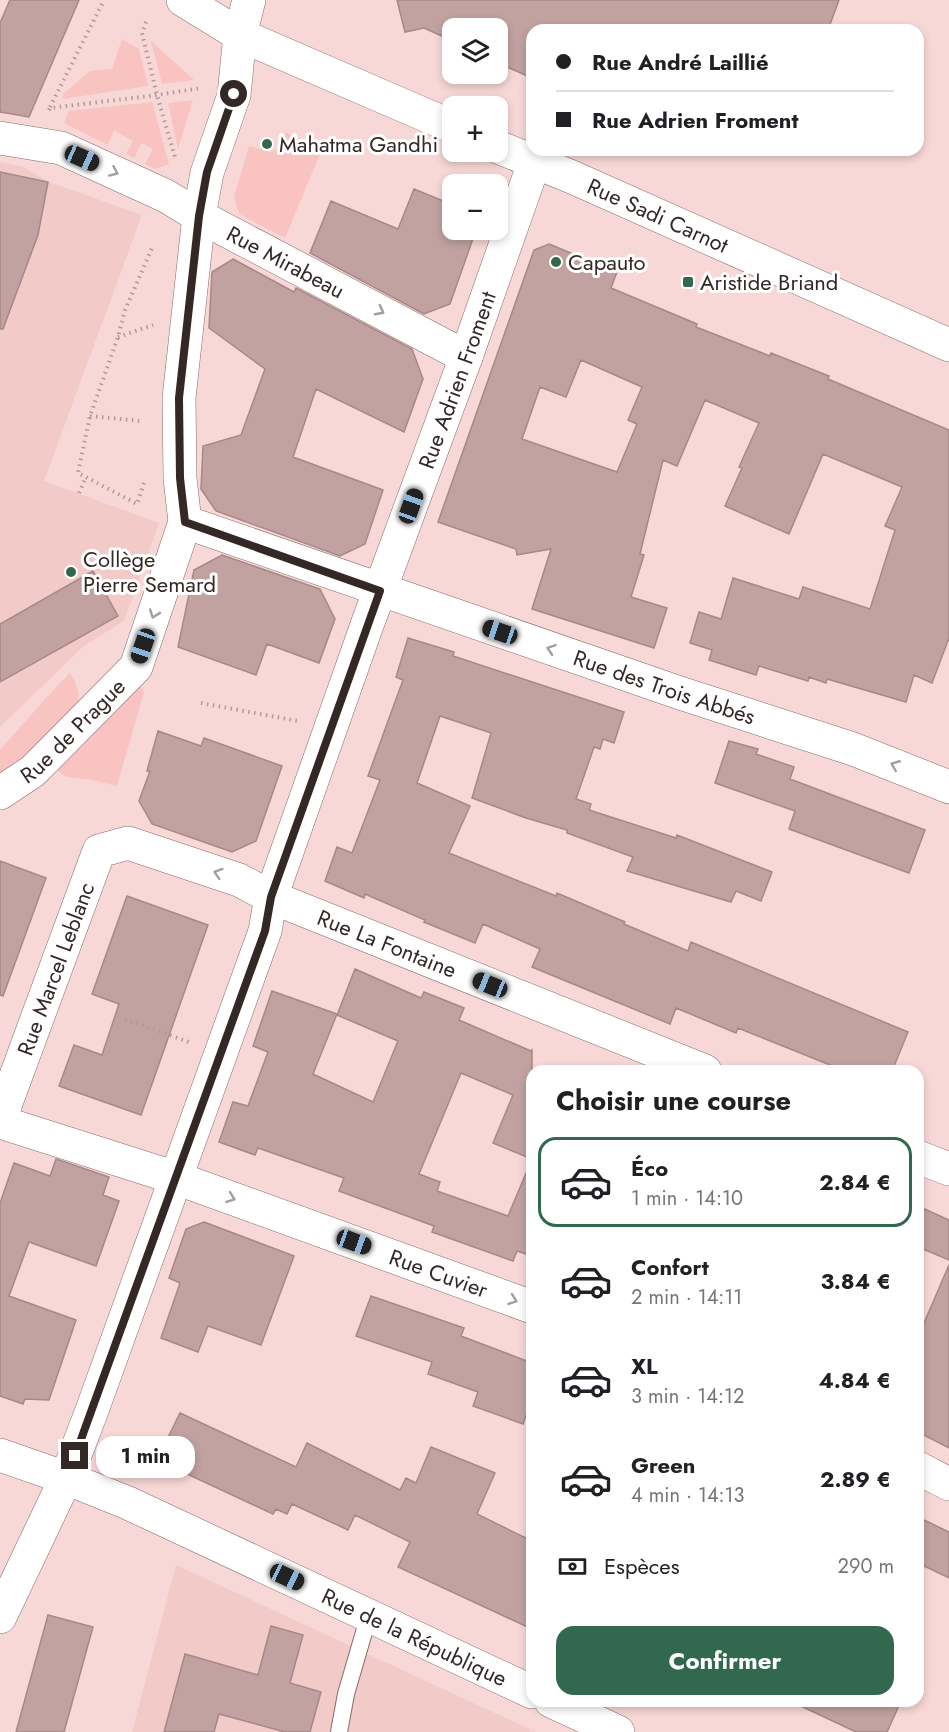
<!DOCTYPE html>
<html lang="fr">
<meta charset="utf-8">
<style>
:root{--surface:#fff;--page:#f2f2f2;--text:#202124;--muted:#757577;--line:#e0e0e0;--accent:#31684e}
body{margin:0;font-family:Jost,sans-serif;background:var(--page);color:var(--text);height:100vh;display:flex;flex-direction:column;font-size:22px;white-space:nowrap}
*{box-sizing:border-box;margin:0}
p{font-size:20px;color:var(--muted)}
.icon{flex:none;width:33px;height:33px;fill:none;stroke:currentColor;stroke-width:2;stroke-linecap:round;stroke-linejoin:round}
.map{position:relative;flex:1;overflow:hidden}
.panel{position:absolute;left:526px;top:1065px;width:398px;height:642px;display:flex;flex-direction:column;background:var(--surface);border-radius:18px;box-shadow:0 3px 9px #0003}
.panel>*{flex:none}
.top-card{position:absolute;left:526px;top:24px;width:398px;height:132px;border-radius:18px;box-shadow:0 3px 9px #0003;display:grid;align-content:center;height:132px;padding:0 30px;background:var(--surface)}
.fabs{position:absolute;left:442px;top:18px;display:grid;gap:12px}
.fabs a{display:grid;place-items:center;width:66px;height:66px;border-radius:12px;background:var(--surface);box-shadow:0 3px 9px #0003;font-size:30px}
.end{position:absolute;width:27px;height:27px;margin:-14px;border:8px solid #342827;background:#fff;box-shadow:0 0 0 3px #fff}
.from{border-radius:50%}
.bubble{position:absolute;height:42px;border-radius:18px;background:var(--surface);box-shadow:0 3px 9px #0003;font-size:20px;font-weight:700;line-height:42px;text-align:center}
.car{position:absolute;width:18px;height:36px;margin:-18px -9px;border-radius:8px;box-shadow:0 0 4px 2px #0007;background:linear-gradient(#222 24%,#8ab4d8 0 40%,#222 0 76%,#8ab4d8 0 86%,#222 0)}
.top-card b{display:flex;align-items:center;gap:21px;height:57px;font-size:22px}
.top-card b+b{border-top:2px solid var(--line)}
.top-card i{width:15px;height:15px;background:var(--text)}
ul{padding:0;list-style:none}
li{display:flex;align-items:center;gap:18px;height:90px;margin:0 12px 9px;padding:0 18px;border:3px solid transparent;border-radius:18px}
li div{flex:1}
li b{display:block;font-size:22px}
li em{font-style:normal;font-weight:700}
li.active{border-color:var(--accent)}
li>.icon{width:54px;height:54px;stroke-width:1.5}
h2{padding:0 30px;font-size:27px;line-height:72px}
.pay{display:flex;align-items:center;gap:15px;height:66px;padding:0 30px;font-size:22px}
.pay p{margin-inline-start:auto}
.action{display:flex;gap:12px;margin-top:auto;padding:12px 30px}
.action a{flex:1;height:69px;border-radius:18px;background:var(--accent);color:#fff;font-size:24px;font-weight:700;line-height:69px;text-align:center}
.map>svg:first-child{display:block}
.built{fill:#f2cac8}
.green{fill:#f8c3c1}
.building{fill:#c1a2a1;stroke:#a68887;stroke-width:1.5;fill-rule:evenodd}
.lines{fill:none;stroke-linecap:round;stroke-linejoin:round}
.lane-casing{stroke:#876b6a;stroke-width:18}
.street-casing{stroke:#876b6a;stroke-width:34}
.secondary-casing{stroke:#876b6a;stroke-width:34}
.primary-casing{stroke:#876b6a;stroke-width:34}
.path{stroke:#b29997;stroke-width:4;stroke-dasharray:1.5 4.5;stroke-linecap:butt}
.lane{stroke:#fff;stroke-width:16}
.street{stroke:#fff;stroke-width:33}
.secondary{stroke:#fff;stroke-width:33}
.primary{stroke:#fff;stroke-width:33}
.oneway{stroke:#a49e9e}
.route{stroke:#342827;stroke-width:8}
.poi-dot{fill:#31684e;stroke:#fff;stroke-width:2}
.labels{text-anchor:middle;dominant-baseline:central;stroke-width:6;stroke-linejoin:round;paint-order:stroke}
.poi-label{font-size:22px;fill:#342827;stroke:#fff;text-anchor:start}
.street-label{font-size:22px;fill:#342827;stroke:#fff}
</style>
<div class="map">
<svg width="949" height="1732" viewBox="0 0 949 1732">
<rect width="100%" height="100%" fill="#f8d8d6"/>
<path class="built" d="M0,162L23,167L49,182L142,215L44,481L159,523L124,621L85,645L0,727Z
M176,1565L536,1732H132Z"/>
<path class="green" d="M122,39L139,49L148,86L63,99V94L90,71L112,69Z
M151,41L194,80L162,84Z
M193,100L178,149L168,103Z
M152,102L169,164L155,169L145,164L153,149L142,143L134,158L126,154L133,141L114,130L108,145L64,123L69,111Z
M285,132L322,149L285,238L239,214L234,197L249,146L271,152L278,148Z
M70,673C77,685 81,693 77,707L9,775L0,772V750L47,697Z
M138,683L144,692L117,786L92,780L67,777L60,773L53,764Z"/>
<path class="building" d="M10,0H79L29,117L0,112V23Z
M397,0H839L828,30H532V78L498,63V28H453V41L424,28L405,32Z
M0,172L48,182L38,235L3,329H0Z
M414,189L453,205V230H476L450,304L424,314L310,253L331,201L398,229Z
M549,244L617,272L611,288L697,324L696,327L770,356L771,353L829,376L828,379L949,430V638L932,683L914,675L906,702L827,679L826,683L809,677L808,681L759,666L756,675L709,660L712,650L690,643L699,612L721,619L733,578L799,599L803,587L870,609L895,530L885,526L902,487L823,454L789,534L725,506L742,468L739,467L759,423L705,400L677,466L663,460L640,554L644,555L631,597L667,608L654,648L532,609L551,549L517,555L516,549L438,522L534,250ZM581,360L642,387L628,420L637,424L617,472L522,439L540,387L566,397Z
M233,259L294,292L296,288L412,349L423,379L404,432L316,389L293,457L383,490L365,544L340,556L216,511L201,489L203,446L241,435L265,369L209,328L212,272Z
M222,555L320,589L335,619L319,663L267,644L256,675L178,647L194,570Z
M93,571L118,616L0,682V624Z
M408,638L454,652L453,656L624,712L614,743L603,739L600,749L594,747L576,799L591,804L589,810L676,838L677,835L772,872L761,901L736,891L731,902L627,871L633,857L567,833V830L526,818L472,798L491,733L440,716L417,783L470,806L449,853L556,896L557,893L625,922L624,924L688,951L691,942L908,1032L892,1071H845L738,1028L736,1033L676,1008L670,1024L532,967L540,949L483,924L475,943L424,922L425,920L365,894L364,898L325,881L337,847L352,853L380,780L368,776L403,680L396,677Z
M158,731L201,746L204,738L282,766L256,841L232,852L152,824L139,801L150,771H147Z
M729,741L758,749L756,754L794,767L790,779L925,830L909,873L789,829L795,811L715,783Z
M0,861L46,878L3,996L0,995Z
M127,896L208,925L141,1115L59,1086L74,1045L102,1055L119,1004L92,994Z
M355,969L421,998L424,992L464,1008L459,1020L531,1051L532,1050V1256L517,1251L513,1261L432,1232L434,1226L339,1191L344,1178L258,1148L255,1155L219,1142L233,1102L248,1106L268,1052L253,1046L272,991L337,1014L313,1074L373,1102L398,1041L337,1015ZM461,1073L513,1095L493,1143L532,1159L508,1216L437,1191L440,1182L419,1174Z
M56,1159L109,1177L103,1195L119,1201L96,1266L29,1242L9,1296L76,1320L49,1400L25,1399L23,1404L0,1396V1203L14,1163L50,1176Z
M918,1206L949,1220V1260L918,1247Z
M204,1222L294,1256L261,1345L208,1326L198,1352L161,1338L180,1283L169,1278L186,1229Z
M949,1265V1448L918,1432V1337Z
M371,1296L464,1328L461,1336L532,1363V1398L523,1424L473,1406L478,1392L428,1374L432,1362L356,1336Z
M180,1413L296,1467L307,1443L400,1490L406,1478L416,1483L431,1447L495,1473L477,1514L532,1541V1629L398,1567L410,1542L355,1515L348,1530L292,1504L287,1514L276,1509L273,1514L157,1460Z
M918,1517L949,1532V1578L918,1563Z
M48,1615L93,1627L64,1732H16Z
M271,1626L303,1635L290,1683L321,1692L310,1732H285L219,1714L214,1732H164L185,1654L258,1675Z
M790,1701H901L887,1732H856Z"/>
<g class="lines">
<defs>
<path id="lane" d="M339,1732L346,1694L369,1615"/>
<g id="street">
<path id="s1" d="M0,138L61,148L166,196L199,216L466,357"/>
<path id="s2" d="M185,522L680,693L853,749L949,787"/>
<path id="s3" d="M0,793L33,771L136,667L185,522L180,478L179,398L199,216L207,173L234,95L240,35L249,0"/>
<path id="s4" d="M0,1119L99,851L128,843L239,880L271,897L705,1071"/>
<path id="s5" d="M0,1122L176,1178L532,1307"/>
<path d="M918,1157L949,1169"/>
<path d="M918,1468L949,1484"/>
</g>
<g id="secondary">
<path id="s6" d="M0,1455L66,1478L128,1503L532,1692"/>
<path id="s7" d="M0,1617L66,1478L91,1413L265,931L271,897L367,625L466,357L534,163"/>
<path d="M551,1701L618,1732"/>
</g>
<g id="primary">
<path d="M183,0L240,35L453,127"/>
<path id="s8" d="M498,147L572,177L949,345"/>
</g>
</defs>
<use href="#lane" class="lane-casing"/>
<use href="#street" class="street-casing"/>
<use href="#secondary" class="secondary-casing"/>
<use href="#primary" class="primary-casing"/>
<path class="path" d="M146,22L142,33L157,95L175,157
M50,107L104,0
M49,110L50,108L157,95L201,88
M118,337L153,325
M90,416L141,421
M144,483L137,504L78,473L90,416L118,337L125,310L153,246
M79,493L86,477
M201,703L298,721
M125,1019L189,1042"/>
<use href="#lane" class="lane"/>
<use href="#street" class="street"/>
<use href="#secondary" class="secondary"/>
<use href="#primary" class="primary"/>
</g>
<defs><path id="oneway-chevron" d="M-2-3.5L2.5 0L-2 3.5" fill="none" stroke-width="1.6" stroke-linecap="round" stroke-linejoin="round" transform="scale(1.5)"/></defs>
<g class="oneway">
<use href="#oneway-chevron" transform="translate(114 172) rotate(24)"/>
<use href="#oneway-chevron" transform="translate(380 311) rotate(28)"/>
<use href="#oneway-chevron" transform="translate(154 614) rotate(109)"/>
<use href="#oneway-chevron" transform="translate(551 649) rotate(-161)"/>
<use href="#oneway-chevron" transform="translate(895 765) rotate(-158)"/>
<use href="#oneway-chevron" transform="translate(218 873) rotate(-162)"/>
<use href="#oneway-chevron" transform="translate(231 1198) rotate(20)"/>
<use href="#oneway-chevron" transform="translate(513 1300) rotate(20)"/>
</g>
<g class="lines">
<path class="route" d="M75,1456L265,931L271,897L380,591L185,522L180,478L179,398L199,216L207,172L234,94"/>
</g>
<g class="poi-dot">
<circle cx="267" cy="144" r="6"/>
<circle cx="556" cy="262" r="6"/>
<rect x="682" y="276" width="12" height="12" rx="3"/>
<circle cx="71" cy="572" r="6"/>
</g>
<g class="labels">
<g class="poi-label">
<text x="279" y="144">Mahatma Gandhi</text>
<text x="568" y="262">Capauto</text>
<text x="700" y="282">Aristide Briand</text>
<text x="83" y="559">Collège<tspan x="83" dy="25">Pierre Semard</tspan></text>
</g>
<g class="street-label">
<text stroke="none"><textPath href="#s8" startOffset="174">Rue Sadi Carnot</textPath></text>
<text stroke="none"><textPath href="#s1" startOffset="314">Rue Mirabeau</textPath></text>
<text stroke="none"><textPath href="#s7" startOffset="1320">Rue Adrien Froment</textPath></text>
<text stroke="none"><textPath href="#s2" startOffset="507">Rue des Trois Abbés</textPath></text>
<text stroke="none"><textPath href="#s3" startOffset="96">Rue de Prague</textPath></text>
<text stroke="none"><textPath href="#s4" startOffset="594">Rue La Fontaine</textPath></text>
<text stroke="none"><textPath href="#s4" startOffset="160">Rue Marcel Leblanc</textPath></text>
<text stroke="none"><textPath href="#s5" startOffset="464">Rue Cuvier</textPath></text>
<text stroke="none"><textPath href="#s6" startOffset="453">Rue de la République</textPath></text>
</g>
</g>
</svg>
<div class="fabs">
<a><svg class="icon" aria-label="layers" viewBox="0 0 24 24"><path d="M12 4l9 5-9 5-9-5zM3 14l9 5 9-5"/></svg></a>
<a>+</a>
<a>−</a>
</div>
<i class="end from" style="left:234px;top:94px"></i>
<i class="end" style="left:75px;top:1456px"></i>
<div class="bubble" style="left:96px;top:1436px;width:99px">1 min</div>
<i class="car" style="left:82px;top:158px;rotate:114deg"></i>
<i class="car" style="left:411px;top:506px;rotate:20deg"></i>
<i class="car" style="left:500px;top:632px;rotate:289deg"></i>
<i class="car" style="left:143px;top:646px;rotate:199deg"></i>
<i class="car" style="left:490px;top:985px;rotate:292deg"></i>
<i class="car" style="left:354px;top:1242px;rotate:110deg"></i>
<i class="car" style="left:287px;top:1577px;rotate:115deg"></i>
<div class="top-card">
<b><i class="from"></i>Rue André Laillié</b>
<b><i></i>Rue Adrien Froment</b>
</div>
<section class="panel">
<h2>Choisir une course</h2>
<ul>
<li class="active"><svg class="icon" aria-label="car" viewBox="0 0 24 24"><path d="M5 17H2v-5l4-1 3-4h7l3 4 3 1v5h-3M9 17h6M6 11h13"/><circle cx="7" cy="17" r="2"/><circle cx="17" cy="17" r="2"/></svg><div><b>Éco</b><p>1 min · 14:10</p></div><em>2.84 €</em></li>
<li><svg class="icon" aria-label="car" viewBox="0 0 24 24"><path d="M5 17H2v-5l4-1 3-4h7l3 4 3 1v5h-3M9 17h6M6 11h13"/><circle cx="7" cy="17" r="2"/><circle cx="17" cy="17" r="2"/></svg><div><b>Confort</b><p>2 min · 14:11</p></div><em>3.84 €</em></li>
<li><svg class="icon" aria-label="car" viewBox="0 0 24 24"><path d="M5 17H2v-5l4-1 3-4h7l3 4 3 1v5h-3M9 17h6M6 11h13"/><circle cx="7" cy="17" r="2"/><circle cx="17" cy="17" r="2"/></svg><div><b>XL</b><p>3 min · 14:12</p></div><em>4.84 €</em></li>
<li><svg class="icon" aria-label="car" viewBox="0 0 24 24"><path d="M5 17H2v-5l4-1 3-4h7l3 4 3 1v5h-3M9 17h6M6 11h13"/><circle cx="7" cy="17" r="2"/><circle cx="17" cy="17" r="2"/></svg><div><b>Green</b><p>4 min · 14:13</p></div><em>2.89 €</em></li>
</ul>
<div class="pay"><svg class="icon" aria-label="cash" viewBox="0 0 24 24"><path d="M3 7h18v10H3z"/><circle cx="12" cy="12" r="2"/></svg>Espèces<p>290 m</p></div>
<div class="action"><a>Confirmer</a></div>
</section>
</div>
